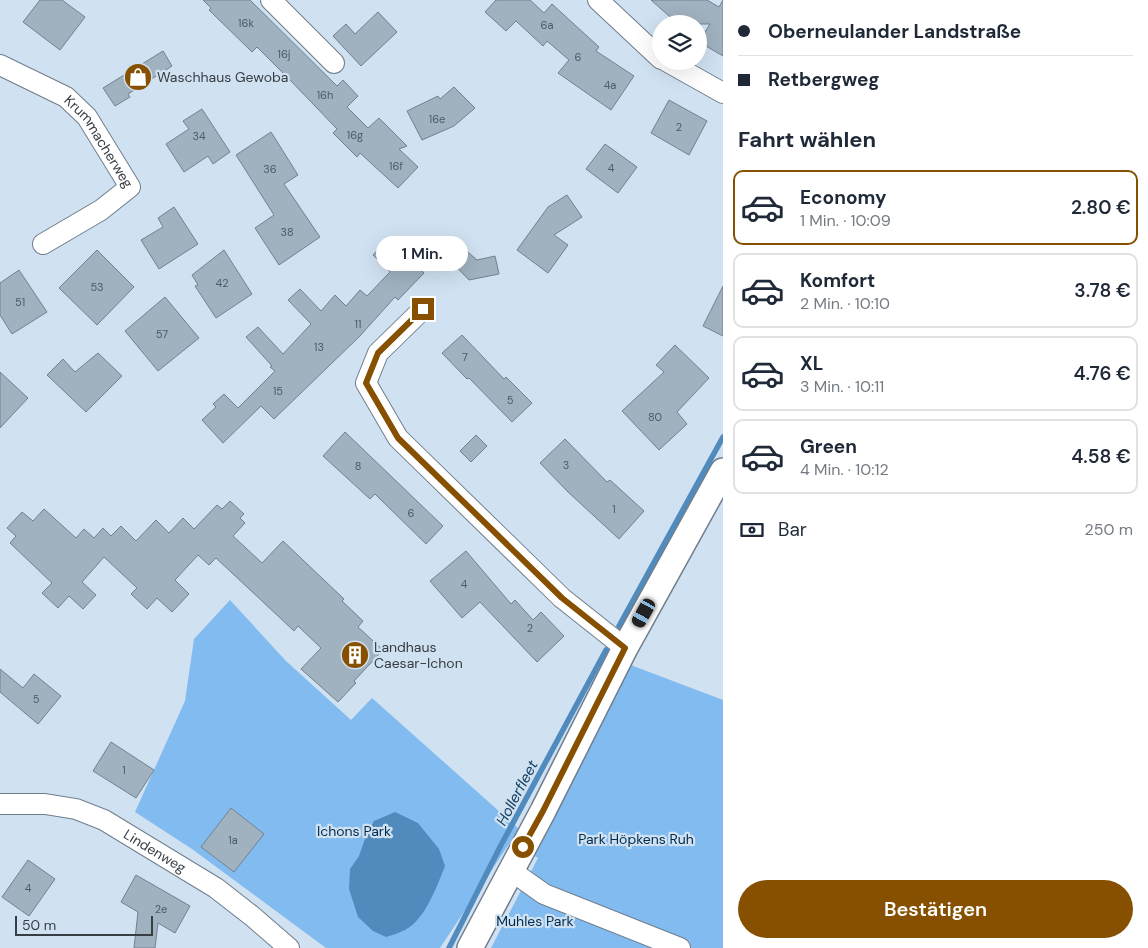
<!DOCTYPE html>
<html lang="de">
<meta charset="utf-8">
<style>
:root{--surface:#fff;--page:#f2f2f3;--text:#1f2937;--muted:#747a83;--line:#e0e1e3;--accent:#865000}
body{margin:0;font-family:"DM Sans",sans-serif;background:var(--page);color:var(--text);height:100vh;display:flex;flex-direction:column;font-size:19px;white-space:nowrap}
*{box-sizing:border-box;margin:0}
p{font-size:16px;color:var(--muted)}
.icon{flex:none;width:28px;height:28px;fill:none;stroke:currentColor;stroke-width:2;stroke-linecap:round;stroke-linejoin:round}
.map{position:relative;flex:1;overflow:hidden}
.details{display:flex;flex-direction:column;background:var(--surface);width:425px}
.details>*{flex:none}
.hud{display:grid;align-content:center;height:110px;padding:0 15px;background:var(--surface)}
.buttons{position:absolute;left:652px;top:15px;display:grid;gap:10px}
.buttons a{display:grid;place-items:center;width:55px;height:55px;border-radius:50%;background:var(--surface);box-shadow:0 5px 20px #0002;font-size:25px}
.scale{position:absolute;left:15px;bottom:12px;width:138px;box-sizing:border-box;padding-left:5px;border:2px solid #363d43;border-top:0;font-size:14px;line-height:18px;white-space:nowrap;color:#363d43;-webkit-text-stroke:4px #d0e1f1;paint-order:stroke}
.end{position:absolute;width:22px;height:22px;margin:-11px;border:6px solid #865000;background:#fff;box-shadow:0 0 0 2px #fff}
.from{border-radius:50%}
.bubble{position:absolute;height:35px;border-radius:18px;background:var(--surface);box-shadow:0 5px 20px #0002;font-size:16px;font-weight:600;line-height:35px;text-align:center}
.car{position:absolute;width:15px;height:30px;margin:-15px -8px;border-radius:6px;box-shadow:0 0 4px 1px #0007;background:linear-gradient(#222 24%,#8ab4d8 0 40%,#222 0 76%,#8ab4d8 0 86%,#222 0)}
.hud b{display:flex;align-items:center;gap:18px;height:48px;font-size:19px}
.hud b+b{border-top:1px solid var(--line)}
.hud i{width:12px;height:12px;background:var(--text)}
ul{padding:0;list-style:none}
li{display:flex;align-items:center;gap:15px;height:75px;margin:0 10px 8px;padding:0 5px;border:2px solid var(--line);border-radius:10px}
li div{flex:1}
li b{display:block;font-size:19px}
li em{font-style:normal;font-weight:600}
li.current{border-color:var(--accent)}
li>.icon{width:45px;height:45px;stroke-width:1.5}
h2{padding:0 15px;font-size:22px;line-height:60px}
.pay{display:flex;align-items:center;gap:12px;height:55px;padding:0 15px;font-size:19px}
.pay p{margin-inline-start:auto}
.cta{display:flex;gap:10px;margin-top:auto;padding:10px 15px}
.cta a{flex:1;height:58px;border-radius:30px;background:var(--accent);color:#fff;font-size:20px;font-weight:600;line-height:58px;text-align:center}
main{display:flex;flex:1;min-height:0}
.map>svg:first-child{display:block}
.green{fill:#81bbf0}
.water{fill:#518abd}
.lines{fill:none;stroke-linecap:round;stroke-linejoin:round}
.stream{stroke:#518abd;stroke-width:5.5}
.building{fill:#a0b1c0;stroke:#728190}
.minor-casing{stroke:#6f7e8d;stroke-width:22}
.tertiary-casing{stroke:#6f7e8d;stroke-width:28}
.minor{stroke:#fff;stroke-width:20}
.tertiary{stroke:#fff;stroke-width:25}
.route{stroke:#865000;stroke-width:6}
.labels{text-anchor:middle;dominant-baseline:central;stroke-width:4.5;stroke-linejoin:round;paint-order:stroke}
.number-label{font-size:11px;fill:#505a62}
.poi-label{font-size:14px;fill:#363d43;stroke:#d0e1f1;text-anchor:start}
.street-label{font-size:14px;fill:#363d43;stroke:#d0e1f1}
.park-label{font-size:14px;fill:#002b4c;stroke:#d0e1f1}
.water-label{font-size:15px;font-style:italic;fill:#143f62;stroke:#d0e1f1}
</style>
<main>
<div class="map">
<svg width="723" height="948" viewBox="0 0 723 948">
<rect width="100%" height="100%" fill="#d0e1f1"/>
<path class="green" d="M230,600L286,661L351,720L372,698L519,829L440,948H326L192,849L135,812L185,701L194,639Z
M628,664L723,700V948H491L538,858L531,854Z"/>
<path class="water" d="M395,812L418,823L439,849L445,866C437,886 425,920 405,930C399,933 392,935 386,937L373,931L358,917L349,889L350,869L359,856L367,833L374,821Z"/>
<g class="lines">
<path class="stream" d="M619,626L723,437
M449,948L500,847L606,650"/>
</g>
<path class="building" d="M40,0H62L85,17L60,50L23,22Z
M203,0H250L337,86L343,80L358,96L347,107L368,128L379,118L407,146L399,149L418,167L398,188L360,153L357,157L333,133L337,129L290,80L257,47L252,52L209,10L211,8Z
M496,0H530L544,13L552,4L599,47L596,51L634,76L611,110L558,73L569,60L547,41L543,46L516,21L506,31L485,12Z
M651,0H707L719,7L723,0V56L699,42L710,24H678Z
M378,12L397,32L361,66L333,36L346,24L355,34Z
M163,51L172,66L128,94L130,97L115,106L103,88Z
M454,87L475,108L454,126L422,140L407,111L438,96L440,99Z
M669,100L707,121L689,155L651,133Z
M202,109L230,152L213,164L208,156L184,172L166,144L189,129L183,121Z
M271,132L298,175L284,184L320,237L279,265L255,228L274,215L236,155Z
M605,144L637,167L618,193L586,169Z
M567,195L582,217L554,235L568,245L548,273L517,250L548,207Z
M174,207L198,244L159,269L141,240L163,227L158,218Z
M389,238L424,273L398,300L395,297L359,337L274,419L261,406L223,443L202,420L216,407L213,404L224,394L238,408L275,371L270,367L272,366L246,337L258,327L283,354L311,324L288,300L300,289L321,311L335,295L346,306L360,290L367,296L390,272L373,255Z
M461,246L477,260L495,256L499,274L469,280L449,259Z
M97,250L134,287L97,325L59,288Z
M224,250L252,294L216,318L195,286L198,285L192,275Z
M19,270L47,312L12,334L0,315V283Z
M723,286V336L703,326Z
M165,297L199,338L158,371L125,331Z
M462,335L504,379L506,377L532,403L512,422L469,378L467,379L442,353Z
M675,345L709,378L677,412L687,424L659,450L622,411L664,372L656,365Z
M98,353L122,376L86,412L47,375L63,359L75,372Z
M0,372L28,398L0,428Z
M345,432L443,526L426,544L375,494L370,499L323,456Z
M476,435L487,446L471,462L460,451Z
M565,439L607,482L610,480L644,511L619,539L568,492L540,463Z
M230,501L244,514L240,518L245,523L233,536L262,563L283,541L344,599L342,601L363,621L358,627L383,650L354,681L356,683L338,702L301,669L321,648L298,626L294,631L216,558L209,565L198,555L175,580L189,594L172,612L157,598L147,609L131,594L137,588L104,557L82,582L96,595L83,609L69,596L58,608L42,593L52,583L10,543L16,536L7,528L22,512L33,521L44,509L76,538L84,529L94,538L103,528L111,536L121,526L136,541L156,520L169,533L183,518L194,529L217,505L222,509Z
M466,551L511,604L515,600L533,620L541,612L564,636L537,662L480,602L462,618L430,581Z
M0,669L23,688L34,674L61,696L38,724L0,692Z
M111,742L154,770L136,798L93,771Z
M231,808L264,834L234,872L201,847Z
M28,860L55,879L29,916L2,897Z
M136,875L190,906L175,933L158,923L155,948H134L138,912L121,902Z"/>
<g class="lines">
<defs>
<g id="minor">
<path d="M271,0L334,63"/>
<path d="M598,0L661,59"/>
<path d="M666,61L723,93"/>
<path id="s1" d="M0,65L66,97L87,117L130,187L101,210L43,244"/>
<path d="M423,309L378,353L366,383L398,438L562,598L625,648"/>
<path id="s2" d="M0,804H45L76,809L104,820L216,888L252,916L289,948"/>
<path d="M510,870L544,894L680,948"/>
</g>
<path id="tertiary" d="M470,948L543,811L625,648L723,471"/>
</defs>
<use href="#minor" class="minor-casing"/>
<use href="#tertiary" class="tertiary-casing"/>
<use href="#minor" class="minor"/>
<use href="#tertiary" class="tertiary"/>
</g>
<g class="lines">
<path class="route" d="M423,309L378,353L366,383L398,438L562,598L625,648L543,811L523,847"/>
</g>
<defs>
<symbol id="shop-disc" viewBox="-11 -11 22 22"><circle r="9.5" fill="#865000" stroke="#d0e1f1"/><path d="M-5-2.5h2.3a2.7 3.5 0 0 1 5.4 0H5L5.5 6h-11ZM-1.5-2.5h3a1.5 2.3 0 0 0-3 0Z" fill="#fff"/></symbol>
<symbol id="building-disc" viewBox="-11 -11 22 22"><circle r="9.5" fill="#865000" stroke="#d0e1f1"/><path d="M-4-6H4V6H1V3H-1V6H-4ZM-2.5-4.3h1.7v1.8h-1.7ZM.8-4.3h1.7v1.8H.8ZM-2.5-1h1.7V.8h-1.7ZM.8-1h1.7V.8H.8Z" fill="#fff"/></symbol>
</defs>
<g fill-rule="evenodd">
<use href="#shop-disc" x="122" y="61" width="32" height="32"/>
<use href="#building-disc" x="339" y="639" width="32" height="32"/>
</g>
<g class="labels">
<g class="number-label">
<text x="246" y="23">16k</text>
<text x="547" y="25">6a</text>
<text x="284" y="54">16j</text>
<text x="578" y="57">6</text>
<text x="610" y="85">4a</text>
<text x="325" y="95">16h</text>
<text x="437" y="119">16e</text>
<text x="679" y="127">2</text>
<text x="355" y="135">16g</text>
<text x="199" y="136">34</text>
<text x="396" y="166">16f</text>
<text x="611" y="168">4</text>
<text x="270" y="169">36</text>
<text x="287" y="232">38</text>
<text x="222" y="283">42</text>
<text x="97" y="287">53</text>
<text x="20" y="302">51</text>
<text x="358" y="324">11</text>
<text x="162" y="334">57</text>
<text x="319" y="347">13</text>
<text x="465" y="357">7</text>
<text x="278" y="391">15</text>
<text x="510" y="400">5</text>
<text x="655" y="417">80</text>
<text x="566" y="465">3</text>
<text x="358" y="466">8</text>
<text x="614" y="509">1</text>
<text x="411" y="513">6</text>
<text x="464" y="584">4</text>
<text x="530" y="628">2</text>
<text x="36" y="699">5</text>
<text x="124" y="770">1</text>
<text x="233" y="840">1a</text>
<text x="28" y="888">4</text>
<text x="161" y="909">2e</text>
</g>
<g class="poi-label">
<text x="157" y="77">Waschhaus Gewoba</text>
<text x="374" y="647">Landhaus<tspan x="374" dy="16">Caesar-Ichon</tspan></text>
</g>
<g class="street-label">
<text stroke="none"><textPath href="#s1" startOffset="129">Krummacherweg</textPath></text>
<text stroke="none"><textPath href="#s2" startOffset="166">Lindenweg</textPath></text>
</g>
<g class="park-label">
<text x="354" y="831">Ichons Park</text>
<text x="636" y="839">Park Höpkens Ruh</text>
<text x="535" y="921">Muhles Park</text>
</g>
<g class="water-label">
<text transform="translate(517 793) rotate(-62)">Hollerfleet</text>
</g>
</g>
</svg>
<div class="buttons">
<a><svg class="icon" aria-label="layers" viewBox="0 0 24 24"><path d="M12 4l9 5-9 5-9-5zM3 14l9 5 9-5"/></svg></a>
</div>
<div class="scale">50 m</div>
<i class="end from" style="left:523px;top:847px"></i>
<i class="end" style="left:423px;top:309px"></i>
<div class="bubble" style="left:376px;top:236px;width:92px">1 Min.</div>
<i class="car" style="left:644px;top:613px;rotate:209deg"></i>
</div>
<section class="details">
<div class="hud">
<b><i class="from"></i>Oberneulander Landstraße</b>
<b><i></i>Retbergweg</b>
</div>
<h2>Fahrt wählen</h2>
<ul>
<li class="current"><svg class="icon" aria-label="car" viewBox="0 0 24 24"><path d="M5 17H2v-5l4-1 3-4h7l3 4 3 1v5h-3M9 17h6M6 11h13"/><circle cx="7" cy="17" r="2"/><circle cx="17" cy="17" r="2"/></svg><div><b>Economy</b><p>1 Min. · 10:09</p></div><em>2.80 €</em></li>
<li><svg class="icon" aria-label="car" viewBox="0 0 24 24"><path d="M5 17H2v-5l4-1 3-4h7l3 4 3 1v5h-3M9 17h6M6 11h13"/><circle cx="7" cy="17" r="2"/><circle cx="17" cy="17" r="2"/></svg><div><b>Komfort</b><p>2 Min. · 10:10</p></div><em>3.78 €</em></li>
<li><svg class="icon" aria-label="car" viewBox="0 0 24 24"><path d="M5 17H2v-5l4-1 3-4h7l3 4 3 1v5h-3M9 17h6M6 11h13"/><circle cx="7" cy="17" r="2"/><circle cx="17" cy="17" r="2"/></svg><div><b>XL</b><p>3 Min. · 10:11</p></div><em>4.76 €</em></li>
<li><svg class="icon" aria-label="car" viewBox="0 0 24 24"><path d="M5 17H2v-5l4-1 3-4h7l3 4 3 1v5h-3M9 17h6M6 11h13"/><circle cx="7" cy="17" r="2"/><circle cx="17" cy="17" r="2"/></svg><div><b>Green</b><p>4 Min. · 10:12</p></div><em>4.58 €</em></li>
</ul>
<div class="pay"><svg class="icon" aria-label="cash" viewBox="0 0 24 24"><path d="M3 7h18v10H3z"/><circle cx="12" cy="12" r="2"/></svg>Bar<p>250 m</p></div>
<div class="cta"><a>Bestätigen</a></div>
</section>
</main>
